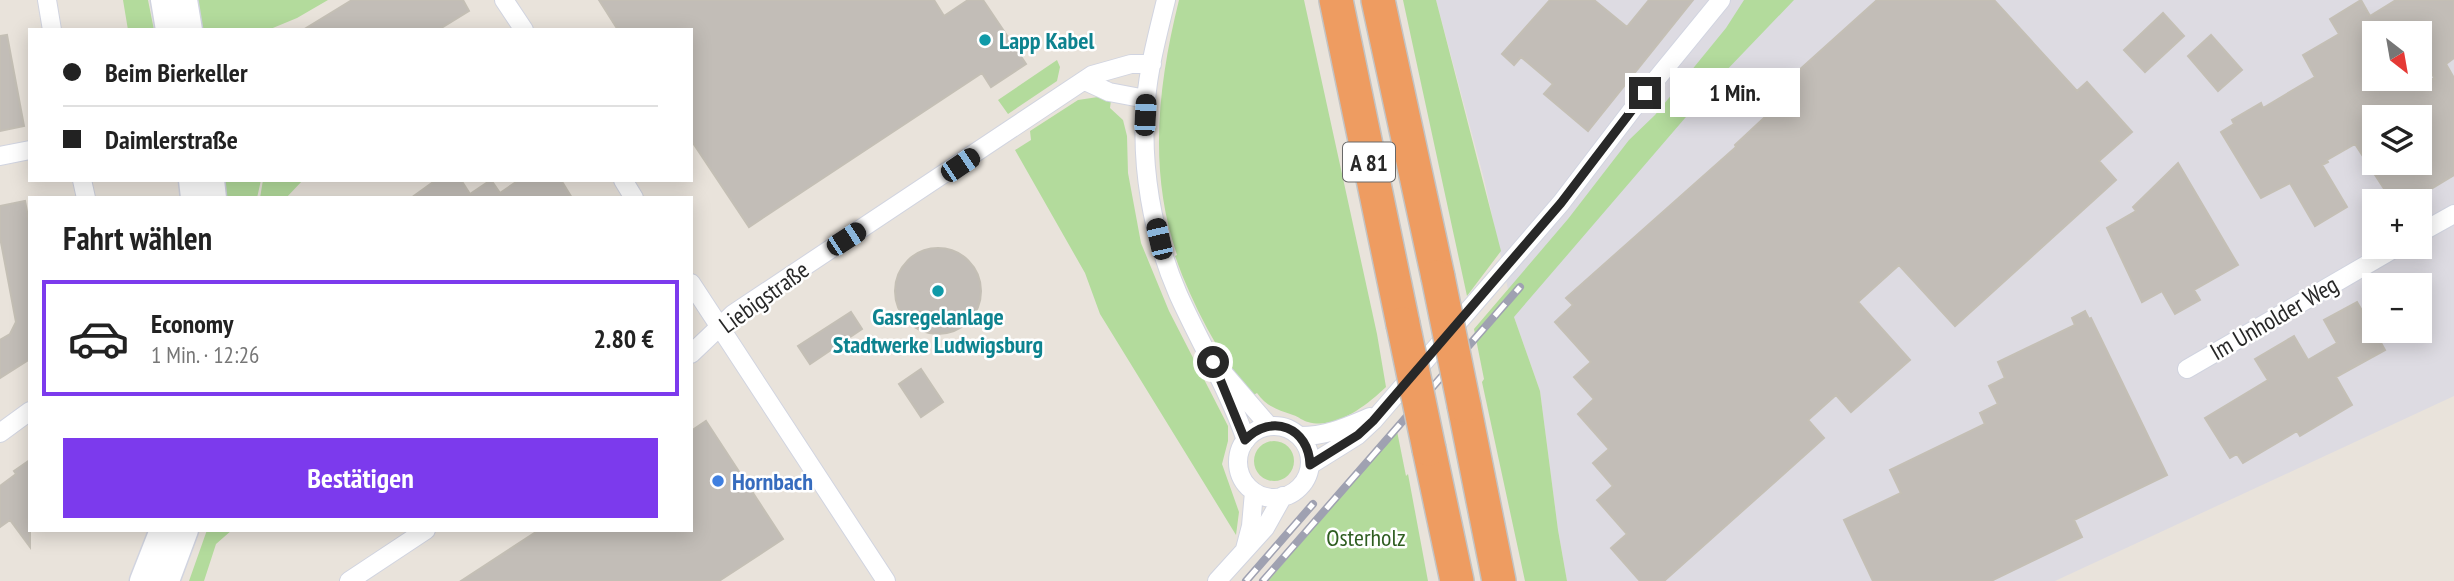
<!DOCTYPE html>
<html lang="de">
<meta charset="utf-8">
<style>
:root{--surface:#fff;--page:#f2f2f2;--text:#222;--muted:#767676;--line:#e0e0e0;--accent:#7c3aed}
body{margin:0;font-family:"PT Sans Narrow",sans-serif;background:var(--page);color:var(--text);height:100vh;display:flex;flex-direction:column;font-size:26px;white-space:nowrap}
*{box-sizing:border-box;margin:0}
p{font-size:23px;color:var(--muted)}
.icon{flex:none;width:38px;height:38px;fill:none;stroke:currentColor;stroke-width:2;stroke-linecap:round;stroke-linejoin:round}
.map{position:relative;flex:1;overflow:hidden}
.panel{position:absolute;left:28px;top:196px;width:665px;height:336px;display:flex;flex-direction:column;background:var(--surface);border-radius:0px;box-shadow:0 4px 18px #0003}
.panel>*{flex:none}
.banner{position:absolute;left:28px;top:28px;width:665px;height:154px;border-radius:0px;box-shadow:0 4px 18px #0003;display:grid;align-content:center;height:154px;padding:0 35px;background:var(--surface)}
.needle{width:46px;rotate:149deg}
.controls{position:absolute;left:2362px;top:21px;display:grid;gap:14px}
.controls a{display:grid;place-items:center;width:70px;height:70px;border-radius:0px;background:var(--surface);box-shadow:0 4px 18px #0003;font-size:35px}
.end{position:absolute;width:32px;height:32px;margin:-16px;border:9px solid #282828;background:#fff;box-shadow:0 0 0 4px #fff}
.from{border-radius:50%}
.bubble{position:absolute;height:49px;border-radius:0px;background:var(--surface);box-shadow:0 4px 18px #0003;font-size:23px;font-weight:800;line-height:49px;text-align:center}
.car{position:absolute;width:21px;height:42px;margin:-21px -10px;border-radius:9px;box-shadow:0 0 5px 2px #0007;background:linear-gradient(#222 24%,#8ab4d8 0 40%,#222 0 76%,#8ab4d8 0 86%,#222 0)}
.banner b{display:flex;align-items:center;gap:24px;height:66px;font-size:26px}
.banner b+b{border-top:2px solid var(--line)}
.banner i{width:18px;height:18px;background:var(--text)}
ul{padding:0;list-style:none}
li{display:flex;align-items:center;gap:21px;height:116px;margin:0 14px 10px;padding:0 21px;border:4px solid transparent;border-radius:0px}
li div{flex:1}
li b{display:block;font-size:26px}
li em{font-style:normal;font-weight:800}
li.current{border-color:var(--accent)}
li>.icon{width:63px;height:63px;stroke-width:1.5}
h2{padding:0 35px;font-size:32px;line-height:84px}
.primary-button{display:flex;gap:14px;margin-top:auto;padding:14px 35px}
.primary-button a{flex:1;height:80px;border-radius:0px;background:var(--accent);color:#fff;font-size:28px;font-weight:800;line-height:80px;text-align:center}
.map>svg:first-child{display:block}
.industrial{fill:#dddbe2;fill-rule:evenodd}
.green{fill:#b3db9c}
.building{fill:#c2bdb7;stroke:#c4bfb5;stroke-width:2;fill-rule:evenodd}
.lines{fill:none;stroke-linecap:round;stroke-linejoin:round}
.minor-casing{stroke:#d1d4e0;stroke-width:20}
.secondary-casing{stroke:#d1d4e0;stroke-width:27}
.motorway-casing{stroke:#c3c3c3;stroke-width:36}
.minor{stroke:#fff;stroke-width:18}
.secondary{stroke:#fff;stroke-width:24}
.motorway{stroke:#ee9c61;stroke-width:33}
.rail-casing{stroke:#9fa1b1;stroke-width:8}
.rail{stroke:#fff;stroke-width:5;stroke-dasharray:16;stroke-linecap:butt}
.motorway-bridge-casing{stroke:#c3c3c3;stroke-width:36;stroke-linecap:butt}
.motorway-bridge{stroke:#ee9c61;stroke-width:33}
.route{stroke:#282828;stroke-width:9}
.culture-dot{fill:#0f9aa8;stroke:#fff;stroke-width:2.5}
.shop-dot{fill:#3f7fe0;stroke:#fff;stroke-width:2.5}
.labels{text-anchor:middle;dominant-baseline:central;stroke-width:5;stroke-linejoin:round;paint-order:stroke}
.shield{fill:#fff;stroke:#686868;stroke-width:2}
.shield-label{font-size:23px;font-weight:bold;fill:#282828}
.culture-label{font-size:24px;font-weight:bold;fill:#0d838f;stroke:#fff;text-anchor:start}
.street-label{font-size:24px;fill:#282828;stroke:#fff}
.shop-label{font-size:24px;font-weight:bold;fill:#366cbe;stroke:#fff;text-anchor:start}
.park-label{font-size:24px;fill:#2e5d20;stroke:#fff}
</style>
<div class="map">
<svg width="2454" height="581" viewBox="0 0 2454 581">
<rect width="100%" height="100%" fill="#e9e3db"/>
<path class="industrial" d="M1436,0H2454V396L2055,581H1567L1558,530L1540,391L1514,317L1484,179ZM2375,33H2420V79H2375ZM2375,117H2420V163H2375ZM2375,201H2420V247H2375ZM2375,285H2420V331H2375Z"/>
<path class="green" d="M123,0H148L154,30H128Z
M197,0H328L297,18L268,30H202Z
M1179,0H1304L1377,334L1386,387C1367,405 1336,430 1308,422C1303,421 1299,417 1293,415C1278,410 1267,407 1257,393L1250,397C1219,353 1193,307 1175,256L1177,255C1148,170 1158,85 1179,0Z
M1403,0H1436L1501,251L1467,296Z
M1744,0H1794L1722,75L1514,317L1540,391L1558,530L1567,581H1525L1482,382L1484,379L1474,329L1568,219L1629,140L1655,115L1726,28Z
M1057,60L1060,67L1057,81L1008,114L998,100Z
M1098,97L1111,100L1110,108L1123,120L1127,136L1128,173L1141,243L1169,311L1228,426V441L1222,464L1239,512L1236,535L1100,314L1085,273L1015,150L1031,140L1030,131L1078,100Z
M224,180H261L257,198H226Z
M263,180H303L286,198H260Z
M1397,431L1406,476L1408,474L1428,581H1268Z
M1254 461a20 20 0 1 1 40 0a20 20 0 1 1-40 0Z
M207,530H232L216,544L204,581H189Z"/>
<path class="building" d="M352,0H463L469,11L438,30H303Z
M599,0H934L944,16L968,0H983L1026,64L991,87L982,73L749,227L691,140V30H618Z
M1550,0H1594L1627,27L1649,0H1693L1588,131L1544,94L1553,84L1521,57L1514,65L1502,54Z
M1877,0H1994L2077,91L2087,82L2132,132L2099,161L2116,180L1955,326L1899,265L1858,302L1910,360L1851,412L1836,395L1808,420L1824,438L1664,581H1640L1611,548L1627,534L1597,500L1613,486L1593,463L1609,449L1578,414L1594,399L1574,377L1591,362L1555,322L1573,305L1566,298L1736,147L1735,145L1765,117L1757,108Z
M2361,0L2370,16L2396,0H2454V58L2446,64L2454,78V175L2411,201H2392L2355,144L2327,160L2328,162L2322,165L2347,207L2315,226L2290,183L2261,198L2221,132L2234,124L2232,120L2261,103L2263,108L2315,77L2303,55L2339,34L2330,19ZM2375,33H2420V53L2435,79H2375ZM2375,117H2420V163H2375Z
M2163,13L2184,36L2145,72L2124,50Z
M7,35L24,126L0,131V36Z
M2211,35L2242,70L2218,91L2188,56Z
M2178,163L2238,265L2194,290L2200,300L2175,314L2162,291L2142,302L2107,228L2136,211L2133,207Z
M436,180H461L470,194L491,180L500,193L519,180H561L572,198H411Z
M25,201L30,227V359L0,378V340L10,334L16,322L0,237V206Z
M895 291a43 43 0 1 1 86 0a43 43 0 1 1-86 0Z
M2357,302L2374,331H2398L2380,341L2385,350L2336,377L2352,405L2300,436L2297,431L2243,463L2237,454L2230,458L2205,418L2268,380L2255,359L2294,336L2308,360L2337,343L2324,320Z
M2085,311L2089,319L2091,318L2167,475L2074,520L2082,537L1991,581H1873L1844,520L1901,493L1890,470L1985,424L1980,413L1998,404L1989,386L2005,378L1998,362L2075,325L2072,318Z
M851,312L862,329L810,364L798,346Z
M921,369L943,402L921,417L899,384Z
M706,421L783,539L719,581H461L539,530H691V431Z
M30,460V547L10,520L0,527V486L16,474L14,471Z"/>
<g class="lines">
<defs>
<path id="minor" d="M47,0L52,30
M504,0L524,30
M1166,0C1158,33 1149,66 1146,100C1140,165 1152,234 1178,294C1200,343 1228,389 1246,440
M1085,81L1109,92L1146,99
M0,156L30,150
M82,180L86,198
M623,180L634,198
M2420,233L2454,214
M691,283L886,581
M691,354L733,314L1092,75L1131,64H1152
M1220,369L1269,426
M2187,369L2397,247
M1238 462a36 36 0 1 1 72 0a36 36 0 1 1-72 0Z
M0,433L30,411
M1300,436C1327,436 1346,427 1370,417
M1310,465L1358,435L1373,421L1561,203L1645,93L1721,0
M1245,549L1251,526L1254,492
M349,581L426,530
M1217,581L1265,528L1283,496"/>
<path id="secondary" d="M163,0L168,30
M185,0L190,30
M191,180L193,198
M212,180L214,198
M142,581L162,530
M167,581L186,530"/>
<path id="motorway" d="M1336,0L1403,324
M1378,0L1438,277
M1464,405L1499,581
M1429,449L1457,581"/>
</defs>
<use href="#minor" class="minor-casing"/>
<use href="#secondary" class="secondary-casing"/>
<use href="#motorway" class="motorway-casing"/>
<use href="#minor" class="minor"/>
<use href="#secondary" class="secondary"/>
<use href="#motorway" class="motorway"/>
<defs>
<path id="rail" d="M1246,581L1313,504
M1263,581L1520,287"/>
</defs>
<use href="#rail" class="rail-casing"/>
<use href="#rail" class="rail"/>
<defs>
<path id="motorway-bridge" d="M1438,277L1464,405
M1403,324L1429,449"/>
</defs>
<use href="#motorway-bridge" class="motorway-bridge-casing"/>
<use href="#motorway-bridge" class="motorway-bridge"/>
</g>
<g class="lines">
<path class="route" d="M1213,362L1245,440C1272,412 1309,428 1310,465L1358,435L1373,421L1561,203L1645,93"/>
</g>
<g class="culture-dot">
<circle cx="985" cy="40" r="7"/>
<circle cx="938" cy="291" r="7"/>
</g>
<circle class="shop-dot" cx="718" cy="481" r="7"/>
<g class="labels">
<rect class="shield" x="1343" y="142.5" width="52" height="39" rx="5"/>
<g class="shield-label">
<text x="1369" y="162">A 81</text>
</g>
<g class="culture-label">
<text x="999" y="40">Lapp Kabel</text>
<text x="938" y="316" text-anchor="middle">Gasregelanlage<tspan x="938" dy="28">Stadtwerke Ludwigsburg</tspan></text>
</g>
<g class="street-label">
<text transform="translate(764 297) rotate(-36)">Liebigstraße</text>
<text transform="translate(2274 318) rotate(-30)">Im Unholder Weg</text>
</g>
<g class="shop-label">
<text x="732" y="481">Hornbach</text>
</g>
<g class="park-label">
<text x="1366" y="537">Osterholz</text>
</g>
</g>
</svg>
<div class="controls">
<a><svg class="needle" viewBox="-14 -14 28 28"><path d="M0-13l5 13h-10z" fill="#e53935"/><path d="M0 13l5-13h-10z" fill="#767676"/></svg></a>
<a><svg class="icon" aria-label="layers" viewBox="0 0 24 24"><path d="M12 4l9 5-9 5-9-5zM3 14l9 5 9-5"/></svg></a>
<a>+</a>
<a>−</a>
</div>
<i class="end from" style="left:1213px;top:362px"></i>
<i class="end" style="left:1645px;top:93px"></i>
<div class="bubble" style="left:1670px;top:68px;width:130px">1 Min.</div>
<i class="car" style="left:1145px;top:115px;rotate:3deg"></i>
<i class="car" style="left:960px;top:165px;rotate:56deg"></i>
<i class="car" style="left:846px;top:239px;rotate:57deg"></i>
<i class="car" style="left:1159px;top:239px;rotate:347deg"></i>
<div class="banner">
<b><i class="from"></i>Beim Bierkeller</b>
<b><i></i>Daimlerstraße</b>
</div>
<section class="panel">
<h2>Fahrt wählen</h2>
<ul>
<li class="current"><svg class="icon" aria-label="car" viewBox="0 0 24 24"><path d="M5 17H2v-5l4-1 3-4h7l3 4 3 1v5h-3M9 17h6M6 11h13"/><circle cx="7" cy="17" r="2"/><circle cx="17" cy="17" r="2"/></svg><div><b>Economy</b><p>1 Min. · 12:26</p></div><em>2.80 €</em></li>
</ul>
<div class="primary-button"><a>Bestätigen</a></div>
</section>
</div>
